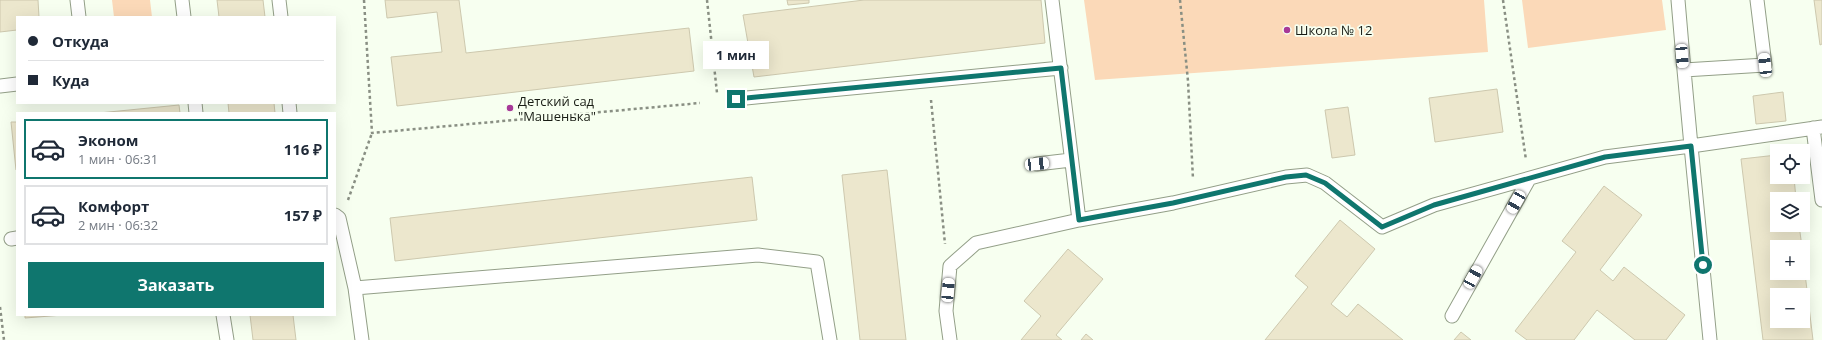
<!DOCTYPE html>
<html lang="ru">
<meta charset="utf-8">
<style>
:root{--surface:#fff;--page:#f6f6f7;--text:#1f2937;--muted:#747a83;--line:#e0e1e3;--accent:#0f766e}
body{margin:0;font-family:"Open Sans",sans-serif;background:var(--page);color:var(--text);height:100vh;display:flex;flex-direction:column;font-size:15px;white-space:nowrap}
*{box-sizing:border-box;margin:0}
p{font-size:13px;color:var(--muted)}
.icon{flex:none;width:22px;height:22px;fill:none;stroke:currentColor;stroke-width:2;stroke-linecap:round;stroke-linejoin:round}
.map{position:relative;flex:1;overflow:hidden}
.panel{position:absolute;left:16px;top:112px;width:320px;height:204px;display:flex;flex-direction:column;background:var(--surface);border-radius:0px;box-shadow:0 4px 16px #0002}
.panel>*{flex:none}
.banner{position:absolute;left:16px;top:16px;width:320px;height:88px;border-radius:0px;box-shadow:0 4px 16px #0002;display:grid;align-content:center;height:88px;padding:0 12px;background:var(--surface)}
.controls{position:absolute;left:1770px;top:144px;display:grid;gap:8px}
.controls a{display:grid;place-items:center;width:40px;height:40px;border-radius:0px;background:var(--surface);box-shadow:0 4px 16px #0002;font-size:20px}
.end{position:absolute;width:18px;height:18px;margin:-9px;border:5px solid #0f766e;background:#fff;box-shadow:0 0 0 2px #fff}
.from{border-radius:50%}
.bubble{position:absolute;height:28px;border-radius:0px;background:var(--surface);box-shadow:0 4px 16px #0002;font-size:13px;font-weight:700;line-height:28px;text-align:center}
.car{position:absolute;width:12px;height:24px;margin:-12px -6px;border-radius:5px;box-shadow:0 0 3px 1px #0007;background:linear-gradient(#fff 24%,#345 0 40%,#fff 0 76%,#345 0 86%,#fff 0)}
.banner b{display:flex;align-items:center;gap:14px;height:38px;font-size:15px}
.banner b+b{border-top:1px solid var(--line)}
.banner i{width:10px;height:10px;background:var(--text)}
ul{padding:7px 0 0;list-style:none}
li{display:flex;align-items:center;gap:12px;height:60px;margin:0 8px 6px;padding:0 4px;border:2px solid var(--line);border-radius:0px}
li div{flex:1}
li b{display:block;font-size:15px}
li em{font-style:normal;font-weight:700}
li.current{border-color:var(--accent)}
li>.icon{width:36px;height:36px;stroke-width:1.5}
.primary-button{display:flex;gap:8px;margin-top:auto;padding:8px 12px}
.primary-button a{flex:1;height:46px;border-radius:0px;background:var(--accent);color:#fff;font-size:16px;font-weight:700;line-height:46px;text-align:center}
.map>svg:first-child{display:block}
.green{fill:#fbd9b8}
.building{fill:#ece7cd;stroke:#cdc8ae;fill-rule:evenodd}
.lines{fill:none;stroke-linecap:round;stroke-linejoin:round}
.lane-casing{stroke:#939f88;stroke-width:15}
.path{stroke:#898f83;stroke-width:2.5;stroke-dasharray:3 3;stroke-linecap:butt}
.lane{stroke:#fff;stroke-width:13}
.route{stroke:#0f766e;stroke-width:5}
.poi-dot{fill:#a73998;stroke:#f7fff0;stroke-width:1.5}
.labels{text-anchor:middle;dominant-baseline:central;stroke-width:3.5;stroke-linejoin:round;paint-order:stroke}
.poi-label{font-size:13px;fill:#181c14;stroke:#f7fff0;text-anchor:start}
</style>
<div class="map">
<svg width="1822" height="340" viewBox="0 0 1822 340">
<rect width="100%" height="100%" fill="#f7fff0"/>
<path class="green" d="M112,0H150L152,17H114Z
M1084,0H1484L1488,52L1095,80Z
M1522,0H1662L1666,30L1528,48Z"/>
<path class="building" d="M0,0H38L39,17H17V30L0,32Z
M217,0H263L265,17H219Z
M385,0H459L466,53L689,28L694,71L397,106L391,57L442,52L437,12L387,18Z
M787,0H809V3L788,5Z
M864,0H1041L1045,43L754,77L743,15Z
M1814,0H1822V44L1820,45Z
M1497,89L1503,132L1435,142L1429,98Z
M1783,92L1786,121L1756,124L1753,96Z
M228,103H274L275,113H229Z
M179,105L180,113H99Z
M1348,107L1355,155L1332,158L1325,110Z
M11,122H17V170H16Z
M1777,155V177H1794L1796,199H1777V225H1799L1802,247H1777V273H1803V257L1813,340H1763L1741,159ZM1777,295H1803V321H1777Z
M887,170L906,340H860L842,175Z
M752,177L757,220L395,261L390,218Z
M1604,186L1642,215L1600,270L1613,281L1624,267L1685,315L1666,340H1635L1597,310L1574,340H1527L1515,331L1576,252L1562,241Z
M1340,220L1375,249L1331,304L1347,317L1358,304L1403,340H1265L1308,287L1295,276Z
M1068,249L1103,279L1056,335L1062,340H1021L1041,316L1024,301Z
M25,315H63L25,318Z
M250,315H293L296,340H253Z
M1461,332L1471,340H1454Z
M1086,334L1093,340H1081Z"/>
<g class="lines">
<defs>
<path id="lane" d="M77,0L79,17
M182,0L184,17
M279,0L281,17
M1052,0L1079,220
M1678,0L1684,70
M0,86L17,84
M736,99L1061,68
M195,103L196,113
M289,103L290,113
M1813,128L1822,200
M1037,164L1071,160
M335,215L339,218L355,288
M11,239L17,238
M223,315L227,340
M1452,316L1529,179
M362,340L355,288L758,255L817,262L830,340
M950,340L946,311L950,266L976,243L1079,220L1173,203L1286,177L1307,175L1325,183L1382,227L1434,205L1605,157L1691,146L1684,70L1765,65L1757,0
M1710,340L1691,146L1822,127"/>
</defs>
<use href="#lane" class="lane-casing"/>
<path class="path" d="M364,0L372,133L700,103
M707,0L717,93
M1180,0L1188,81L1193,179
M1503,0L1526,160
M931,100L945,244
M348,200L372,133
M0,307L4,340"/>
<use href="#lane" class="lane"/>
</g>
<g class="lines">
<path class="route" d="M736,99L1061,68L1079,220L1173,203L1286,177L1306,175L1325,183L1382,227L1434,205L1605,157L1691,146L1703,265"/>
</g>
<g class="poi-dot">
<circle cx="1287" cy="30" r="4"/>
<circle cx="510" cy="108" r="4"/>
</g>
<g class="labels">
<g class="poi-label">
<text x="1295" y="30">Школа № 12</text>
<text x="518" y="101">Детский сад<tspan x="518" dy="15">"Машенька"</tspan></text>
</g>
</g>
</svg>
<div class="controls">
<a><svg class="icon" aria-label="locate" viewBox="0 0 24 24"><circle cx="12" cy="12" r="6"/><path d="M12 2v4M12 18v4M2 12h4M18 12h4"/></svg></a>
<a><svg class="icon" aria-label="layers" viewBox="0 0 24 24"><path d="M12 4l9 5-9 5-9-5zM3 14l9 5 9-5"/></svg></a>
<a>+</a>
<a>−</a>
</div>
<i class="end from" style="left:1703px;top:265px"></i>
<i class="end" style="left:736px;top:99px"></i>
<div class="bubble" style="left:703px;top:41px;width:66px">1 мин</div>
<i class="car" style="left:1682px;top:56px;rotate:175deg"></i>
<i class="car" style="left:1765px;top:65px;rotate:353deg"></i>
<i class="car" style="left:1037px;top:164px;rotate:84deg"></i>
<i class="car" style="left:1516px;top:202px;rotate:210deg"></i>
<i class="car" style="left:1473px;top:277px;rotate:29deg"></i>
<i class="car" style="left:948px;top:290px;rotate:5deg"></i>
<div class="banner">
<b><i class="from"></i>Откуда</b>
<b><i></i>Куда</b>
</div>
<section class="panel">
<ul>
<li class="current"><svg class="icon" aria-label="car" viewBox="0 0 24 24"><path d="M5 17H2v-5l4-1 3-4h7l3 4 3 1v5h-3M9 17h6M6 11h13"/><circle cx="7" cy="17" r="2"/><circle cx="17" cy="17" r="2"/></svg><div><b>Эконом</b><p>1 мин · 06:31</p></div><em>116 ₽</em></li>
<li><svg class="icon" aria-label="car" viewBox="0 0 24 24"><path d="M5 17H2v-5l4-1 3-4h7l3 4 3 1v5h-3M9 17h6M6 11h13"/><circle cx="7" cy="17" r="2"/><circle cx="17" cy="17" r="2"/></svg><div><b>Комфорт</b><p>2 мин · 06:32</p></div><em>157 ₽</em></li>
</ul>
<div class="primary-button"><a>Заказать</a></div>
</section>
</div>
